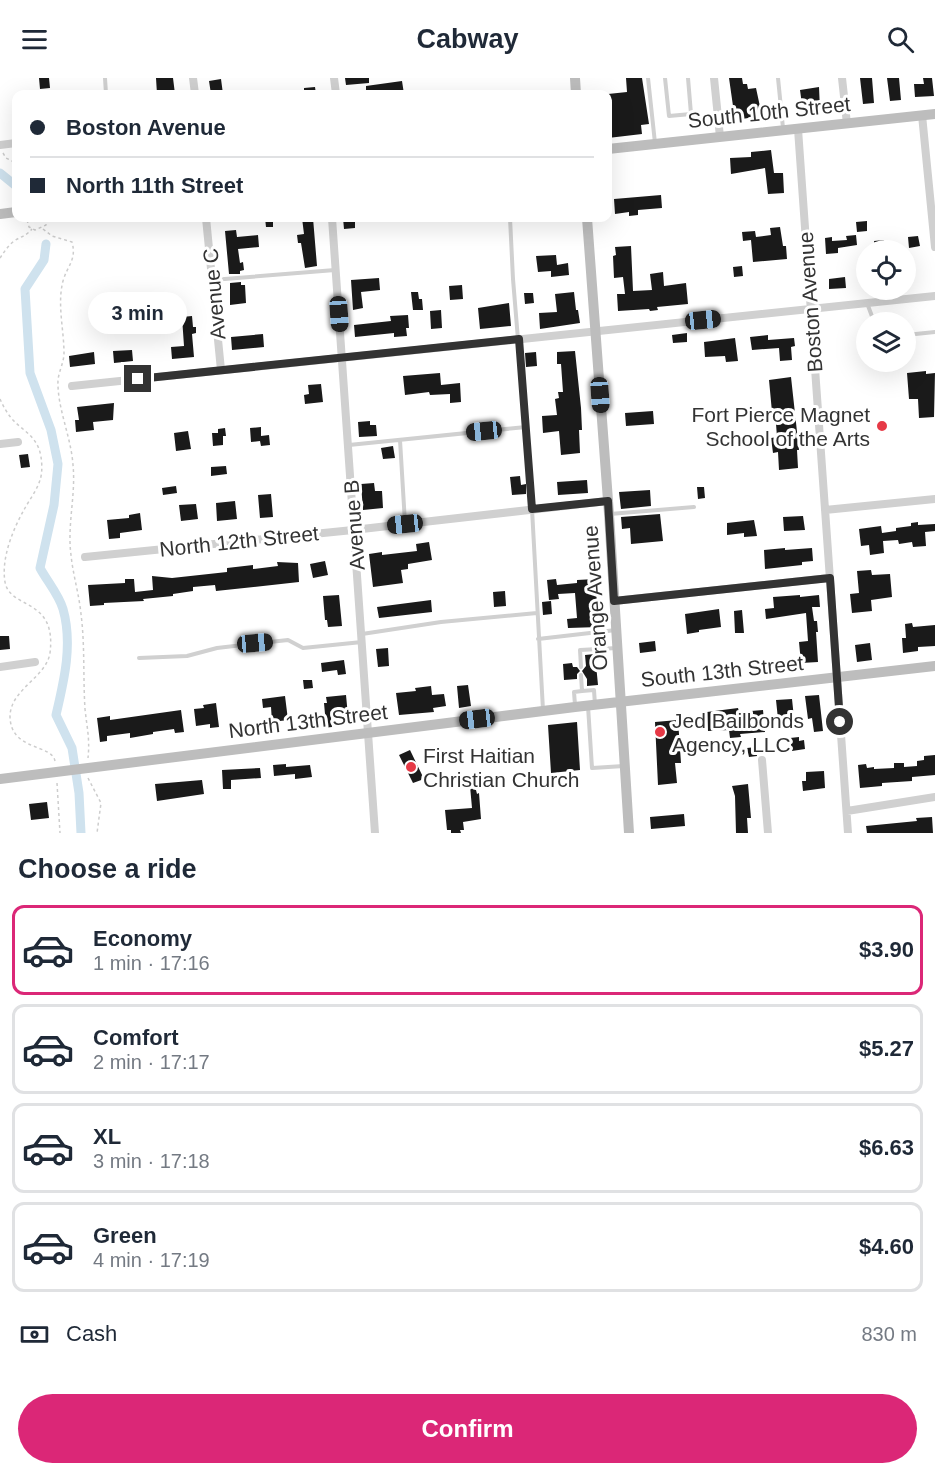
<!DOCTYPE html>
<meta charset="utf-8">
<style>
:root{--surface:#fff;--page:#f6f6f7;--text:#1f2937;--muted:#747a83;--line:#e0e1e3;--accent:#db2777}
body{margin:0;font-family:Helvetica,sans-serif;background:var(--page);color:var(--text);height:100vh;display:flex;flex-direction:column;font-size:22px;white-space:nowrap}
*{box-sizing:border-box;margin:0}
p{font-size:20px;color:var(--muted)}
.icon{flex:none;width:33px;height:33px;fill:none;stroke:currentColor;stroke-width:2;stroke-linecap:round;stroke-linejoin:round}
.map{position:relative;height:755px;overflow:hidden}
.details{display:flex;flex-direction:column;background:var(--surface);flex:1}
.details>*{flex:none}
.hud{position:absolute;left:12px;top:12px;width:600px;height:132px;border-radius:12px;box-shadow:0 6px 24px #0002;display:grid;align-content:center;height:132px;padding:0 18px;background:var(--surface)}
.controls{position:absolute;left:856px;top:162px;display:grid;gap:12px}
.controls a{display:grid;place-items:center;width:60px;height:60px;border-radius:50%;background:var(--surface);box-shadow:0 6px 24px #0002;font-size:30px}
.end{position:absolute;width:27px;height:27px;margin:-14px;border:8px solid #333;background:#fff;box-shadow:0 0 0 3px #fff}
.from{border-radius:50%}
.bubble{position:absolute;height:42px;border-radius:21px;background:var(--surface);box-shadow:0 6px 24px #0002;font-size:20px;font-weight:600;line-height:42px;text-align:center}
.car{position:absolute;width:18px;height:36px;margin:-18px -9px;border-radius:8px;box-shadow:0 0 4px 2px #0007;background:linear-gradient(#222 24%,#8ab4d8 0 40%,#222 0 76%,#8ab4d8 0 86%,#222 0)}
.hud b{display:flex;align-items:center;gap:21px;height:57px;font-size:22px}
.hud b+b{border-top:2px solid var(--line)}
.hud i{width:15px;height:15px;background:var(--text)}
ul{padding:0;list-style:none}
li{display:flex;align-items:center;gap:18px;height:90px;margin:0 12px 9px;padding:0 6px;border:3px solid var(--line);border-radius:12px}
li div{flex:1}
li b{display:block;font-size:22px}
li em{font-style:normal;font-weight:600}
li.on{border-color:var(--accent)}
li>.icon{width:54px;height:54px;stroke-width:1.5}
h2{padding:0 18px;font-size:27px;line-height:72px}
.pay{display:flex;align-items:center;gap:15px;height:66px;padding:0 18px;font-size:22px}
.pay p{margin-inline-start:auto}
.button{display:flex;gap:12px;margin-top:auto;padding:12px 18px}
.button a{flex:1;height:69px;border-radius:36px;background:var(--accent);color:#fff;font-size:24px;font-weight:600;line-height:69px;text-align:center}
header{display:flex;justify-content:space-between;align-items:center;height:78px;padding:0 18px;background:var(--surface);font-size:27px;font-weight:600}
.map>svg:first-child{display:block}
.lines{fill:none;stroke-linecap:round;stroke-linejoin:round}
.canal{stroke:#cfe2ee;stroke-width:9}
.building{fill:#1a1a1a}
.path{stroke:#cdcdcd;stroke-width:1.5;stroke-dasharray:3 3;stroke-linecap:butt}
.lane{stroke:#d0d0d0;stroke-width:4}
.street{stroke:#d0d0d0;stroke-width:8}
.secondary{stroke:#bdbdbd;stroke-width:10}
.route{stroke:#333;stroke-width:8}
.poi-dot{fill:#e63946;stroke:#fff;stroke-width:2}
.labels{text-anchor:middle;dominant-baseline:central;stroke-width:6;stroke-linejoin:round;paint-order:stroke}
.street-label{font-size:21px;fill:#333;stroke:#fff}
.poi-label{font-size:21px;fill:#333;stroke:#fff;text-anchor:start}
</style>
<header><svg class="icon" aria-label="menu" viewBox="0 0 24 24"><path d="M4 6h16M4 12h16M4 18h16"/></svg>Cabway<svg class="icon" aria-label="search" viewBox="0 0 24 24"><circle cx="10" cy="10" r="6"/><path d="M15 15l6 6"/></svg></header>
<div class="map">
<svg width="935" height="755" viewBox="0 0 935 755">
<rect width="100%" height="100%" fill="#fff"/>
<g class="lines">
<path class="canal" d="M0,95L16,108
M46,166L44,182L25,211L30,295L51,352L58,386L54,427L40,490C47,503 59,517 63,531C73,566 64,603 56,637L72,670L79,715L81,755"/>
</g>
<path class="building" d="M39,0H49L50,10L40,11Z
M156,0H173L175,16H157Z
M345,0H369V5L346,7Z
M626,0H642L649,46L641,47L642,56L608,60V16L627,14Z
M729,0H742L743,6H747L748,11L756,10L762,38L735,42Z
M860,0H872L874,25L863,26Z
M887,0H899L901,22L890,23Z
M923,0H932L934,18L915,19L914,6H924Z
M221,1L223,16H211L209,3Z
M402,3L404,16H366V8Z
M315,9L316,16H304V10Z
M819,9L820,32L803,34L800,12Z
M771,72L774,95H783L784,115L768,116L765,90L731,96L730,80L751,79V74Z
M661,117L662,130L638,132V137L629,138V134L615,136L614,121Z
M265,140H273V149H266Z
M302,140H313L317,188L305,190L301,165H298L297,157L304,156Z
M343,140H355V150L344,151Z
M867,143V153L857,154L856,144Z
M780,149L783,168H786L787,181L753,184L751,162L743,163L742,154L755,153L756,159L771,157L770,150Z
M236,152L237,159L258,157L259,169L238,171L240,185L243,184L244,192L240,193V196H229L225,153Z
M856,157L857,167L838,170V175L826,176L825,160L832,159V163L847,162L846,158Z
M918,158L920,168L909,170L908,159Z
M884,162L886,172H875L874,163Z
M631,168L633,213L652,212L650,196L663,194L664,208L686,205L688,226L657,229L658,232L650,233L649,231L618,233L617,216H625L623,199L614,200L613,178L616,177L615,169Z
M556,177L557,187L568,185L569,197L551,199V193L538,194L536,178Z
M742,188L743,198L734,199L733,189Z
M845,199L846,210L829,211V201Z
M379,200L380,212L361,214L363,230L353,232L351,202Z
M241,204V207H245L246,225L230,227V205Z
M462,207L463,221L450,222L449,208Z
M411,214H418L419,221H422L423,232H413Z
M574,214L576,232H578L580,245L540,251L539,235L557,234L555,216Z
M524,215H533L534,225L525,226Z
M509,225L511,248L480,251L478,230Z
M441,232L442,250L431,251L430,233Z
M408,237L409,250H406L407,258L394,259V255L355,259L354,247L391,243L390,238Z
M192,238L193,249H196V255L192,256L194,279L172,281L171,269L184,268L182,239Z
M687,255V264L673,265L672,257Z
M263,256L264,269L232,272L231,259Z
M768,257V262L794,260L795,268L791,269L792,282L780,283L779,270L752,272L750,259Z
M735,260L738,283L726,284L725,278L705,279L704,264Z
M132,272L133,283L114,285L113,273Z
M575,273L581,330L582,352H579L580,375L561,377L559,353L543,355L542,338L557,337L555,321L559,320L558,314H563L561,286H557V274Z
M94,274L95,286L70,289L69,278Z
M536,274L537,288L526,289L525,275Z
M926,293V296L935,295L934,339L919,340L918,321H909L907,295Z
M440,295L441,307L460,305L461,324L450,325V316L430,317L429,314L405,317L403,298Z
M791,299L799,372H797L798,390L779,392L778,374L773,375L771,360L777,359L775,333L772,334L769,302Z
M321,306L323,324L305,326L304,317L309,316L308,307Z
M114,325L113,342L93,344L94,352L76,354L75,342H79L77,329Z
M653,333L654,346L626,348L625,335Z
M370,343V347H376L377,358L359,359L358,344Z
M261,349V358L269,357L270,367L261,368L260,363L251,364L250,350Z
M225,350L226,358H223V367L213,368L212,355H218V351Z
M188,353L191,371L176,373L174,355Z
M393,368L395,380L383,381L381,370Z
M28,376L30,389L21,390L19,377Z
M226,388L227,396L211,398V389Z
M520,398L521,407L526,406V416L512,417L510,399Z
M587,402L588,415L558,417L557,404Z
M374,405L375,413H382L383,430L363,432L361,406Z
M176,408L177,415L163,417L162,410Z
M697,409H704L705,420L698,421Z
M650,412L651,428L621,431L619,414Z
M271,416L273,439L260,440L258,417Z
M235,423L237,441L217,443L216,425Z
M196,426L198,441L181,443L179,427Z
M140,435L142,452L120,455V460L109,461L107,442L129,440V437Z
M660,436L663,463L631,466L630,450L622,451L621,439Z
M803,438L805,452L784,453L783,439Z
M754,442L757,458L744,459V455L727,457V445Z
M918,444V447L935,446V453L925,454L926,468L913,469L912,464L899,466L898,462L883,463L884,475L870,477L869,467L861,468L859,451L881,448L882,455L896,453V450L911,448V445Z
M429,464L432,482L408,486V491L401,492L403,505L373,509L369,476L382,474V477L417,473L416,466Z
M785,470V472L812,470L813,483L802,484V487L765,491L764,472Z
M325,483L328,497L313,500L310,486Z
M277,484L298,485L299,504L216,513L215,507L193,509V513L173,516V518L143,521L144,523L104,525V527L90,528L88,507L125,505V501H134L135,514L153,512L152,498L172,500L227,494V490L253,487V491L278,488Z
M871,492L872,497L890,496L892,519L871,522L872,533L852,535L850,516L859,515L857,493Z
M556,501L557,507L577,505V502L595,501L599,549L568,550L567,541L577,540L575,515L558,516L559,521L549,522L547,502Z
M505,513L506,528L494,529L493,514Z
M339,517L342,548L328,549L327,542H325L323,518Z
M800,517V519L819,517L820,529H812L814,543H817L818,554H816L818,584L801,585L799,564L808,563L806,535L766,541L765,531L774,530L773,519Z
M431,522L432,534L379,540L377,529Z
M551,523L552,536L543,537L542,524Z
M719,531L721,549L699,552V554L687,556L685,536Z
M742,532L744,555H735L734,533Z
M912,545L913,549L935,547V568L918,569V573L903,575L902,560H906L905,546Z
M0,558H9L10,571L0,572Z
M655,563L656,573L640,575L639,565Z
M870,565L872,582L857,584L855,567Z
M388,570L389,588L378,589L376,571Z
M595,576L598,607L587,608V601L582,593L586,588L585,577Z
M344,582L346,596L338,597L337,592L322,594L321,585Z
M572,585L573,589H577L580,593L577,596V601L564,602L563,586Z
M303,602H312L313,610L304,611Z
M468,607L471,628L459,630L457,608Z
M431,608L432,617L444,616L446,628L433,630L434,634L399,637L396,615L416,613L415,610Z
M346,617L348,638L331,640L332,649L322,650L321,637L325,636L324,625H327L326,619Z
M819,617L823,653L814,654L812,640L808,641L805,618Z
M285,618L288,642L272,644L271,629L263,630L262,621Z
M792,621L794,640L778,641L776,622Z
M216,625L219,649L210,650V646L196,648L194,631L204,630L203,627Z
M738,630L739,634L763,632L765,654L740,656L741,659L730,660L729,652L708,653L707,634Z
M181,632L184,654L175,655L174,651L153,654V656L130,660V655L107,658V663L100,664L97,640L110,638V642Z
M678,642L681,685H675L677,705L658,707L655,644Z
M577,644L580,692L551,695L548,647Z
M799,659V663L804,662L805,671L792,673L790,660Z
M756,669L757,678L749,679L747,670Z
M410,672L424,701L413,705L399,677Z
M935,677V697L912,699V703L882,705V708L860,710L858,687L866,686L867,690L874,689V691L894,690V685H904V689L917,688V683L924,682V678Z
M286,686V689L310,687L312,699L295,701V696L274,698L273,687Z
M260,690L261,700L231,702V711H223L222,692Z
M824,693L825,710L803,713L802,703H806V694Z
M202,702L204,716L157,723L155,706Z
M748,706L751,740H747L748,755H736L735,718L732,708Z
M470,708H475L477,716L479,715L481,741L463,744L464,752H460L461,755H451V752H447L445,732L472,730Z
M47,724L49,740L31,742L29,726Z
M684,736L685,748L651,751L650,739Z
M932,739L933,755H867L866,748L917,743L916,740Z"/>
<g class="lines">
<path class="path" d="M3,75L6,80L16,85
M27,142L29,149L35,152L46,147L47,140
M43,151L52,158L72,164C77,182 67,188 63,203C57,226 64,252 64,275C64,284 59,293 58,302C57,330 71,358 73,387C76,417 67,447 71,477C73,497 79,516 81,536C85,567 83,599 85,631C87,650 90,661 88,680
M0,180C4,174 8,168 14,163C20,159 26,158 32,151
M0,321C3,328 7,335 12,341C21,351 34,357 39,371C42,379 43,394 40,402C37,412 30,421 25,430C13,451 1,480 5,504C10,532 57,519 50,575C46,600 10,611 10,639C11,673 52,666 55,683
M88,700L101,725L97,755
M57,705L60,755"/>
<path class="lane" d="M105,0L106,16
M648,0L655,65
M665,0L669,38L691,36L688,0
M778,0L783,50
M510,140L513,201L532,431L543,632
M212,202L335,192
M867,225L873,241L877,244
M906,257L935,254
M400,362L405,445
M349,367L526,349
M610,436L694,429
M362,556L441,544L537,535
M538,561L616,552
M139,580L187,578L217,570L288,562L303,570L362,564
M581,589L580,572L617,570
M582,613L594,612L595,627
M575,627L574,614L582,613L581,597
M588,628L592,690L624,688"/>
<path class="street" d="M193,0L195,16
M334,0L336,16
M714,0L720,59
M842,0L847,46
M922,37L935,169
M798,51L848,755
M0,67L16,65
M206,140L221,292
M332,140L375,755
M72,308L935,218
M0,366L18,364
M825,432L935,421
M85,479L353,452L608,423
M614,523L829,500
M0,589L35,584
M762,682L768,755
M847,733L935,719"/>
<path class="secondary" d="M575,0L576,16
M608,71L935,36
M0,136L16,134
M587,140L609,436L629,755
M0,701L575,629L935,588"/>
</g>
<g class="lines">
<path class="route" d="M138,301L519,261L532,431L608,423L614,523L830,500L840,644"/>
</g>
<g class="poi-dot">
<circle cx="882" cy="348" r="6"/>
<circle cx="660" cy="654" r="6"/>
<circle cx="411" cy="689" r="6"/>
</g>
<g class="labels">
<g class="street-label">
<text transform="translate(769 34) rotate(-6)">South 10th Street</text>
<text transform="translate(214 216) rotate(-95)">Avenue C</text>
<text transform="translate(810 224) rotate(-94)">Boston Avenue</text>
<text transform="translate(354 447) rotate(-94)">Avenue B</text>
<text transform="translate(239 463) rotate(-6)">North 12th Street</text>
<text transform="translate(595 520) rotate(-94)">Orange Avenue</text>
<text transform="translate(722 593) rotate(-6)">South 13th Street</text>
<text transform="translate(308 643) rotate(-7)">North 13th Street</text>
</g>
<g class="poi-label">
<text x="870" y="336" text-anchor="end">Fort Pierce Magnet<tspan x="870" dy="24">School of the Arts</tspan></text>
<text x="672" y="642">Jed Bailbonds<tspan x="672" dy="24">Agency, LLC</tspan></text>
<text x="423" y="677">First Haitian<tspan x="423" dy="24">Christian Church</tspan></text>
</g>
</g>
</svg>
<div class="controls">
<a><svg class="icon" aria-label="locate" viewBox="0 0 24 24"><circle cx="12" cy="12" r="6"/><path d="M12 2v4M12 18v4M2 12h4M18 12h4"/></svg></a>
<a><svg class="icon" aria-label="layers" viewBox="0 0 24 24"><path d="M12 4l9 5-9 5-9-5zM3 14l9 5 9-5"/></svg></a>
</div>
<i class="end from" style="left:840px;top:644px"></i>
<i class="end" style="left:138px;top:301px"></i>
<div class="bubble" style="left:88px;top:214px;width:99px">3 min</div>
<i class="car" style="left:339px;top:236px;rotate:176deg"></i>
<i class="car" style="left:703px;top:242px;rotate:84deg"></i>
<i class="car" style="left:600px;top:317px;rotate:176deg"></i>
<i class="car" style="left:484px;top:353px;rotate:264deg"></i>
<i class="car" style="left:405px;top:446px;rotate:264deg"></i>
<i class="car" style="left:255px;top:565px;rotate:85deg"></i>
<i class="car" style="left:477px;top:641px;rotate:263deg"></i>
<div class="hud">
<b><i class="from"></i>Boston Avenue</b>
<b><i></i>North 11th Street</b>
</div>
</div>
<section class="details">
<h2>Choose a ride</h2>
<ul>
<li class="on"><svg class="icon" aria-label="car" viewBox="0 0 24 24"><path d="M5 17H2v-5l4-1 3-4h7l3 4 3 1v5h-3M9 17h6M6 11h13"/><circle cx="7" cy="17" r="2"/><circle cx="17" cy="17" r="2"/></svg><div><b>Economy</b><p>1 min · 17:16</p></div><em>$3.90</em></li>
<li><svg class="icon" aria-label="car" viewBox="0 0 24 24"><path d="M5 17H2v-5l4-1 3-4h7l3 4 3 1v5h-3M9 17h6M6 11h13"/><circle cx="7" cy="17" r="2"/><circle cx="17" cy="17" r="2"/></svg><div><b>Comfort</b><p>2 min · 17:17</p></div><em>$5.27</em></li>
<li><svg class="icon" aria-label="car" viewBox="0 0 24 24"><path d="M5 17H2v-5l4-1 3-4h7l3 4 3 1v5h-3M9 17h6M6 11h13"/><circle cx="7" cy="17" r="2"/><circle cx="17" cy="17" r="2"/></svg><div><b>XL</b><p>3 min · 17:18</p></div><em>$6.63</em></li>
<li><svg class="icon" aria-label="car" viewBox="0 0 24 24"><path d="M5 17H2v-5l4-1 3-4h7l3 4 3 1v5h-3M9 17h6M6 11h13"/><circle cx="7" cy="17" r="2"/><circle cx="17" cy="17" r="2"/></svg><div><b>Green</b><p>4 min · 17:19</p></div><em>$4.60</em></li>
</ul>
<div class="pay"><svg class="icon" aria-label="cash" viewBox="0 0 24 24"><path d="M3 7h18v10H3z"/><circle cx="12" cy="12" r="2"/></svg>Cash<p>830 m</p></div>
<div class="button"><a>Confirm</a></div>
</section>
